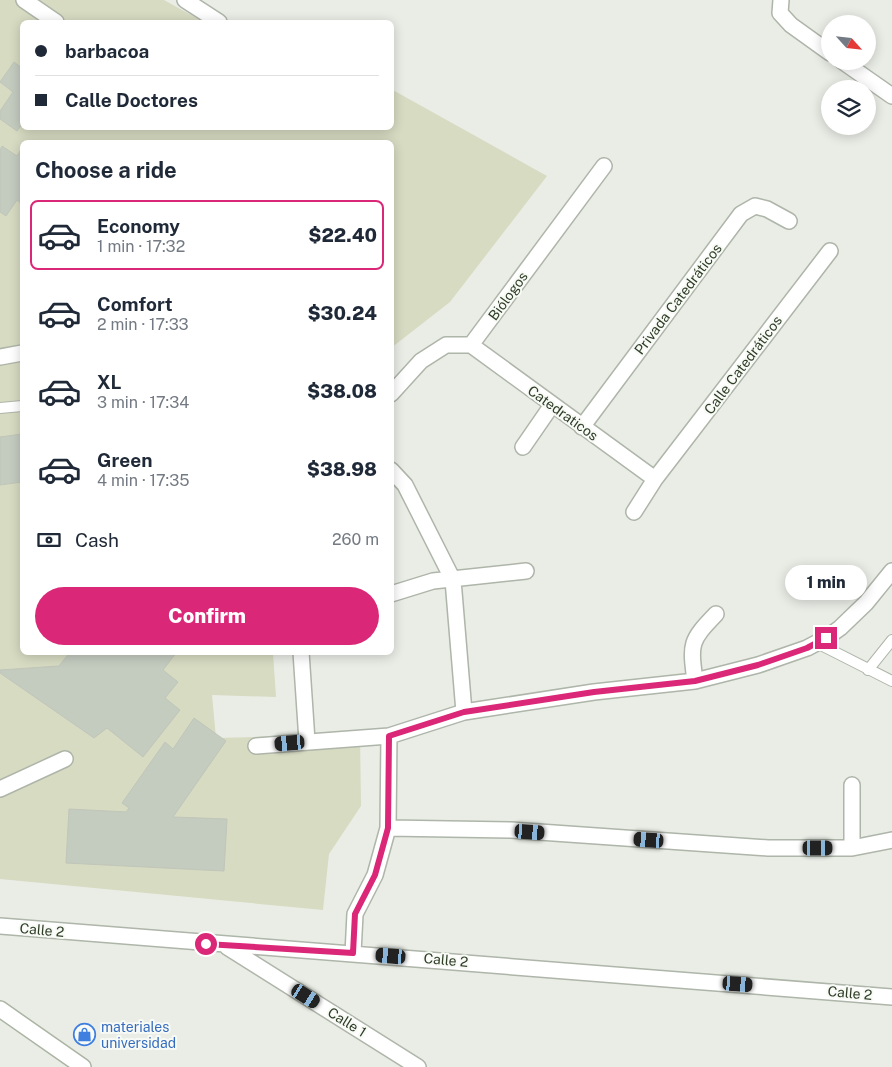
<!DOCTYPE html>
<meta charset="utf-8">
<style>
:root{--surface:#fff;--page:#f6f6f7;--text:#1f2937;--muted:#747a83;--line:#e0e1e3;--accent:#db2777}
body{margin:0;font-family:"Public Sans",sans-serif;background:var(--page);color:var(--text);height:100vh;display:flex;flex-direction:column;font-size:19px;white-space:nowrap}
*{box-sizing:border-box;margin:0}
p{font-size:16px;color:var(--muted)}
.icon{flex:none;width:28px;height:28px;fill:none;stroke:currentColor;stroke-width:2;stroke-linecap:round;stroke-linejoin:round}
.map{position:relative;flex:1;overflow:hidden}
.details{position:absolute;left:20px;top:140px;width:374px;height:515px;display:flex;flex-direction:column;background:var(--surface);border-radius:8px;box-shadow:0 2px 12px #0003}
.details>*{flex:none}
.guide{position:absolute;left:20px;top:20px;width:374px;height:110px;border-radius:8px;box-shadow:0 2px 12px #0003;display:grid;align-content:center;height:110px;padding:0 15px;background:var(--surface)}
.needle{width:32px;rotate:117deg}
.controls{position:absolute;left:821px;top:15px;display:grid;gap:10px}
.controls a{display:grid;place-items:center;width:55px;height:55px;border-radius:50%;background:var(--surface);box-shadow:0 2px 12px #0003;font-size:25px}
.end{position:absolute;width:22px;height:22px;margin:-11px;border:6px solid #db2777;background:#fff;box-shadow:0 0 0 2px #fff}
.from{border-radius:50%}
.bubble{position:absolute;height:35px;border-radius:18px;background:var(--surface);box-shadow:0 2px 12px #0003;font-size:16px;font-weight:800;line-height:35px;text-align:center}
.car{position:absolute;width:15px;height:30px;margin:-15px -8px;border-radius:6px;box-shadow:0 0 4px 1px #0007;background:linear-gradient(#222 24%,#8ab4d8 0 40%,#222 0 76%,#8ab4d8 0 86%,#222 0)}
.guide b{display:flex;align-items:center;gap:18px;height:48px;font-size:19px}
.guide b+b{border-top:1px solid var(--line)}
.guide i{width:12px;height:12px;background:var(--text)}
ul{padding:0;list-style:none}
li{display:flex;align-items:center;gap:15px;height:70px;margin:0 10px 8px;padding:0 5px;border:2px solid transparent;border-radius:8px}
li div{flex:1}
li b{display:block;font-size:19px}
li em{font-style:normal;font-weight:800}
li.active{border-color:var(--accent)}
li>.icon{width:45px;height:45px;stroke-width:1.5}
h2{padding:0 15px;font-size:22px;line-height:60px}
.pay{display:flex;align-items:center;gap:12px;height:55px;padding:0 15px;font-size:19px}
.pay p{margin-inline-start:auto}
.button{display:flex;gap:10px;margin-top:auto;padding:10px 15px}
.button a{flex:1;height:58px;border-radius:30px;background:var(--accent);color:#fff;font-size:20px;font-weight:800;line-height:58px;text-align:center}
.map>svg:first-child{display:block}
.green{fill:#d7dbc2}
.building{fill:#c4cbbf;stroke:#c0c6b9}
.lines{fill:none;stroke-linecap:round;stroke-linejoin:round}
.lane-casing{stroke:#aeb5a9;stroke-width:12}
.street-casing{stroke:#aeb5a9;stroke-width:18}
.secondary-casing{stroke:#abb4a3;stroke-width:18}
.lane{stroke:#fff;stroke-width:10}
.street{stroke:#fff;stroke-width:15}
.secondary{stroke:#fff;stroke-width:15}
.route{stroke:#db2777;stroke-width:6}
.labels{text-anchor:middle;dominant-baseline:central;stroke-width:4;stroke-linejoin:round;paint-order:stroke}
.street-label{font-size:14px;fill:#2f3d27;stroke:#f8faf6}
.shop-label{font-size:14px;fill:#366cbe;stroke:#f8faf6;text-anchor:start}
</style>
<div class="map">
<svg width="892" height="1067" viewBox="0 0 892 1067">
<rect width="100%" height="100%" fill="#eaede6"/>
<path class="green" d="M0,0H164L204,22H22V128H391V89L547,176L450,302L391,348V142H22V652L273,653L276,697L212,695L216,738L360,734L361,806L329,854L323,910L0,879Z"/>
<path class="building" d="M14,62L22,68V124L17,131L0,119V111L13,92L0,82Z
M2,146L17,156L22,148V204L17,200L6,216L0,212V150Z
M22,434V482L0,485V437Z
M70,652L176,653L163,670L178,682L165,698L180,710L143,757L107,728L94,738L0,673V670L59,666Z
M194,718L226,741L173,817L227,819L224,871L66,863L69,809L126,812L129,808L122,803L165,742L173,749Z"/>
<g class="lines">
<defs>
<path id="lane" d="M0,408L22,406
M817,643L892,681
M868,670L892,640"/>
<path id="street" d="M24,0L56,22
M185,0L219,22
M781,0L780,13L791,25L830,53
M842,61L892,96
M471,345L655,479
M471,345L604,166
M0,357L22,353
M391,394L421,361L446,345H471
M582,427L741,214L755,206L767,209L789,221
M523,447L552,405
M391,470L405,485L453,580L464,712
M634,512L655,479L830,251
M391,594L433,581L526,571
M301,652L307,741
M695,681C690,643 690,641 716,614
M256,746L389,736L464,712L594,692L695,681L758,665L807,648L826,638L840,628L866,603L892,571
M852,785V848
M0,789L65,759
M388,828L511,830L768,848H852L892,840
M0,926L892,997
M227,947L418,1067
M353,953L355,914L375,875L388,828L389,736"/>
<path id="secondary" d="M0,1009L83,1067"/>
</defs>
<use href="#lane" class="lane-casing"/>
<use href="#street" class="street-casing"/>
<use href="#secondary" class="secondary-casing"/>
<use href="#lane" class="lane"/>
<use href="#street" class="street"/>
<use href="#secondary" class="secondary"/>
</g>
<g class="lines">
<path class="route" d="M206,944L353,953L355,914L375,875L388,828L389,736L464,712L594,692L695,681L758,665L807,648L826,638"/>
</g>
<defs>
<symbol id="shop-ring" viewBox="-11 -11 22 22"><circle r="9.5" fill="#f8faf6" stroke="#3f7fe0" stroke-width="1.5"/><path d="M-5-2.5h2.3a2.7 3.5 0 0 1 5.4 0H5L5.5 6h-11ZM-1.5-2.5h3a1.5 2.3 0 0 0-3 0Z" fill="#3f7fe0"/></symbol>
</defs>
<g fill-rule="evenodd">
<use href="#shop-ring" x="72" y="1022" width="25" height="25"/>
</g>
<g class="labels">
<g class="street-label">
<text transform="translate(508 296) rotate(-54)">Biólogos</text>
<text transform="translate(678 299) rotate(-53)">Privada Catedráticos</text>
<text transform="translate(743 365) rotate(-53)">Calle Catedráticos</text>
<text transform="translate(563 413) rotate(36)">Catedraticos</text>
<text transform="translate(42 930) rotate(5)">Calle 2</text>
<text transform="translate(446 960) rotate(5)">Calle 2</text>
<text transform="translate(850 993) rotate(5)">Calle 2</text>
<text transform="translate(347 1022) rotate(32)">Calle 1</text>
</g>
<g class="shop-label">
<text x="101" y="1027">materiales<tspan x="101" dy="16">universidad</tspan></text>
</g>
</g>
</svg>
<div class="controls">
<a><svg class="needle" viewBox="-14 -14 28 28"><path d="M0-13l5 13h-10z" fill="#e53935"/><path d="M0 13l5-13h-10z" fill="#747a83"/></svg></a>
<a><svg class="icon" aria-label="layers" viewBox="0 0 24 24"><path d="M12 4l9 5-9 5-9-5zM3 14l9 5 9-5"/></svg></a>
</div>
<i class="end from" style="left:206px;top:944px"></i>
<i class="end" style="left:826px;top:638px"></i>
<div class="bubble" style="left:785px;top:565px;width:82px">1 min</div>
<i class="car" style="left:290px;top:743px;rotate:265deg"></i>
<i class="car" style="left:530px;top:832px;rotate:94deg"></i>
<i class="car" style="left:649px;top:840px;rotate:274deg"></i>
<i class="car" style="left:818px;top:848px;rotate:90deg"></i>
<i class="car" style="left:391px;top:956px;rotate:275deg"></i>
<i class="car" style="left:738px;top:984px;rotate:94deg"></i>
<i class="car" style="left:306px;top:996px;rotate:122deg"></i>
<div class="guide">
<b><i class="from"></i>barbacoa</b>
<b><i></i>Calle Doctores</b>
</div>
<section class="details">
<h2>Choose a ride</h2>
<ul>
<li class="active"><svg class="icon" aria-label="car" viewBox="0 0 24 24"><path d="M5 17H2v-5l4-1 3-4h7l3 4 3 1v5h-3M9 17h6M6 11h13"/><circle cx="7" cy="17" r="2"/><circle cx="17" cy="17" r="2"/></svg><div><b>Economy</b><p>1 min · 17:32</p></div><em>$22.40</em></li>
<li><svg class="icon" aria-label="car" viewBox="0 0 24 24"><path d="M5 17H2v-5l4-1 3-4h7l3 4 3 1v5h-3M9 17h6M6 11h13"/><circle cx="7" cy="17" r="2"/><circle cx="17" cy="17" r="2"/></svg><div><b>Comfort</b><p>2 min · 17:33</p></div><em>$30.24</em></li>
<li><svg class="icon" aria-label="car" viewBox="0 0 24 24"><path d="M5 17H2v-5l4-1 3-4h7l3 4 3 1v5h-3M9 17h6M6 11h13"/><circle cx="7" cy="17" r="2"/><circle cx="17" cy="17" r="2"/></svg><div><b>XL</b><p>3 min · 17:34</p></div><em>$38.08</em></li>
<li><svg class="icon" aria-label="car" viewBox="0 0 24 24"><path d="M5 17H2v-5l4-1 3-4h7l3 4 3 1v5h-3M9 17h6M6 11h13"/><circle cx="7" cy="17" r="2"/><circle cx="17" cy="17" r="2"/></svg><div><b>Green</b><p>4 min · 17:35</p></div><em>$38.98</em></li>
</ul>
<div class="pay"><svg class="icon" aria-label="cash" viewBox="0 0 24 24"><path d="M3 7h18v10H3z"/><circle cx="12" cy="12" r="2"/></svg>Cash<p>260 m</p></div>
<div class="button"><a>Confirm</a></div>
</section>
</div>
